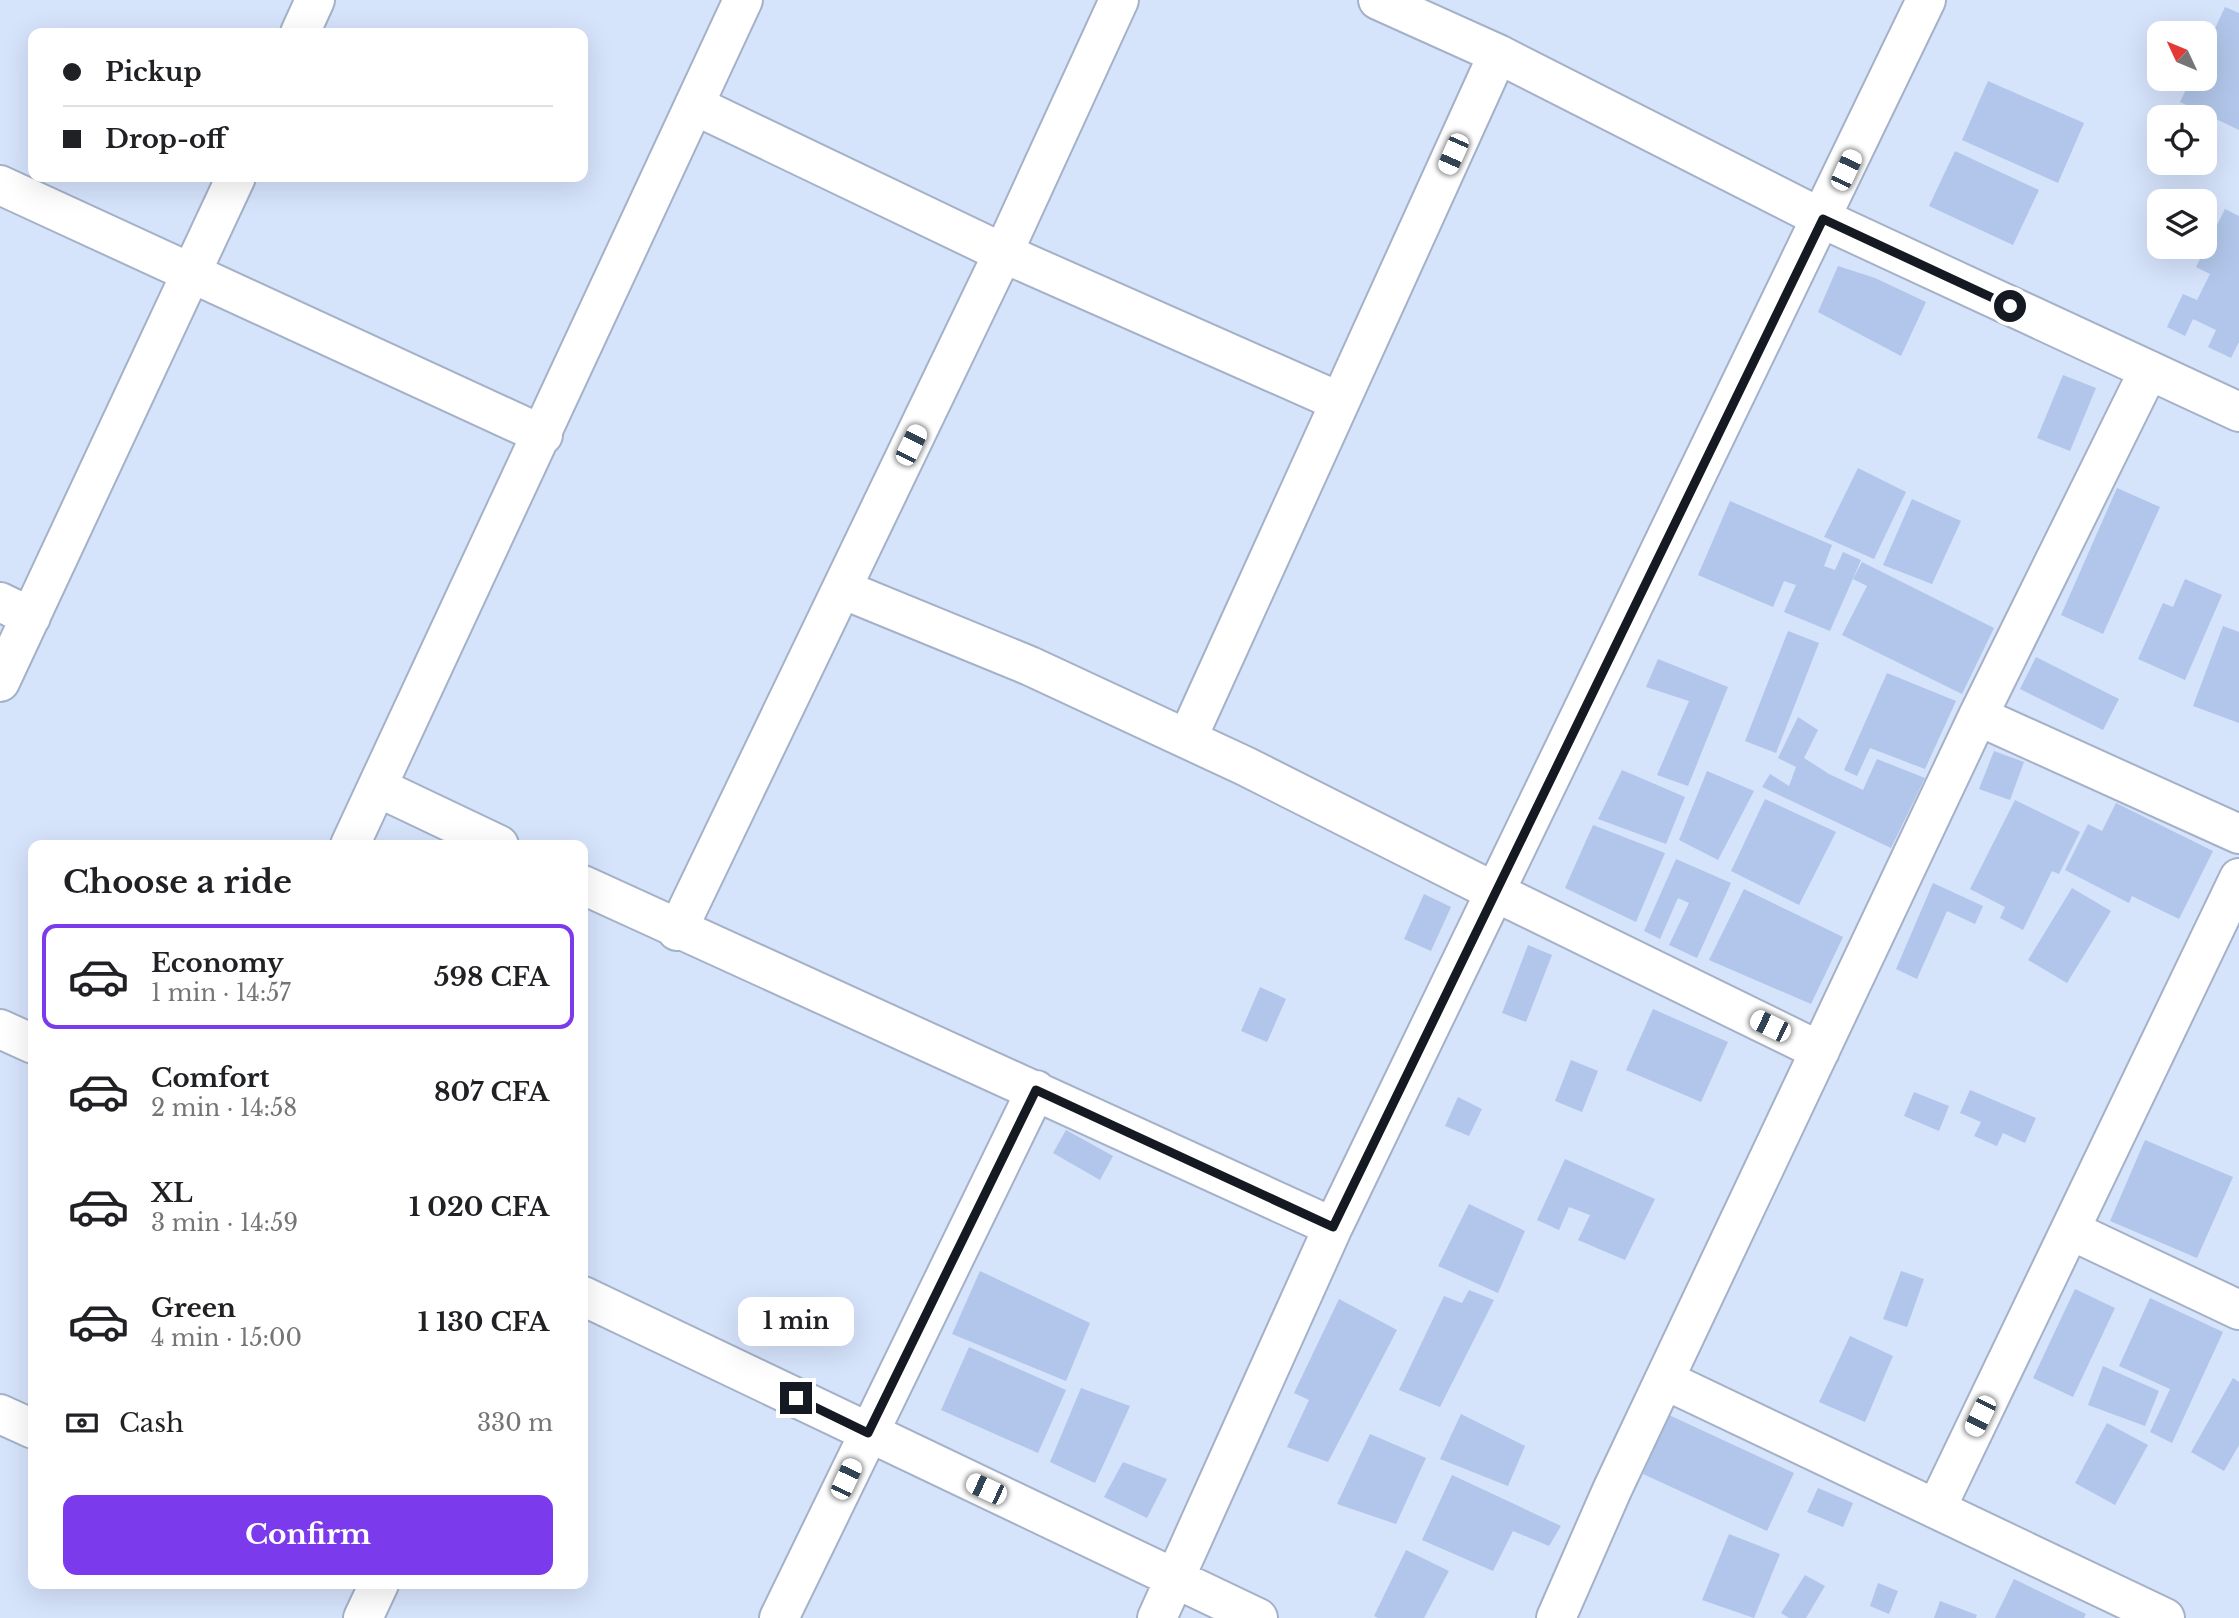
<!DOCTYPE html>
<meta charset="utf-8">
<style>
:root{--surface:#fff;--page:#f6f6f6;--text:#202124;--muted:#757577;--line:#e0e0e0;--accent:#7c3aed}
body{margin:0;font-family:"Libre Baskerville",serif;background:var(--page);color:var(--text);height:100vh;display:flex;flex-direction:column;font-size:26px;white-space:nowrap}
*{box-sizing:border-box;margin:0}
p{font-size:23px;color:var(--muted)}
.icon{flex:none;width:38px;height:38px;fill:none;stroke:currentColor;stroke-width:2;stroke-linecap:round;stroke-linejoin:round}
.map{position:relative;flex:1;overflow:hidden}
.drawer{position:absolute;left:28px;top:840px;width:560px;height:749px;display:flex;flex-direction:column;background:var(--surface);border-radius:14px;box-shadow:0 7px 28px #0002}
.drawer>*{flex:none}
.top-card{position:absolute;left:28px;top:28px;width:560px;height:154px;border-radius:14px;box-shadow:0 7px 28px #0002;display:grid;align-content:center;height:154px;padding:0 35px;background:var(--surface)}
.needle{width:46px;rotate:314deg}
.controls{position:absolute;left:2147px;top:21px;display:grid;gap:14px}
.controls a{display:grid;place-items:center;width:70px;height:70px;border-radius:14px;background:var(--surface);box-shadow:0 7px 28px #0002;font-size:35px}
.end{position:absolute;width:32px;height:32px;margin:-16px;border:9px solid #151a22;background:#fff;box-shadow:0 0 0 4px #fff}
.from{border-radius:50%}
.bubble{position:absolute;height:49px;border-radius:14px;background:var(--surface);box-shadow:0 7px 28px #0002;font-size:23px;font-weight:700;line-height:49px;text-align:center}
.car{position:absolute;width:21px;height:42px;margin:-21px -10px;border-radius:9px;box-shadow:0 0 5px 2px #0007;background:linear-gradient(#fff 24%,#345 0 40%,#fff 0 76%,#345 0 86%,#fff 0)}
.top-card b{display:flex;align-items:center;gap:24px;height:66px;font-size:26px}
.top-card b+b{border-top:2px solid var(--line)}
.top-card i{width:18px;height:18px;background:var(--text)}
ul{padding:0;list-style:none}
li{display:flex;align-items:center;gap:21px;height:105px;margin:0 14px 10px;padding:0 21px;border:4px solid transparent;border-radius:14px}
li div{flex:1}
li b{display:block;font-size:26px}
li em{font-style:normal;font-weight:700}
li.current{border-color:var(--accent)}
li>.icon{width:63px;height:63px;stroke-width:1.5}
h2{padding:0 35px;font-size:32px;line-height:84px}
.pay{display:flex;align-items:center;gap:18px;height:77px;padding:0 35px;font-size:26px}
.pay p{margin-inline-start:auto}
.action{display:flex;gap:14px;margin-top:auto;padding:14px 35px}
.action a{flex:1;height:80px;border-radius:14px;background:var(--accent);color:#fff;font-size:28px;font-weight:700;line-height:80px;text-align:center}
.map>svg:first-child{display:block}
.building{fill:#b1c6ea}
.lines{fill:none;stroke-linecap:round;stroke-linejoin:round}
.minor-casing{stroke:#a4b1c8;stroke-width:42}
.minor{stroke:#fff;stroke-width:38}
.route{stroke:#151a22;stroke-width:9}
</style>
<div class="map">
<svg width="2239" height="1618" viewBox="0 0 2239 1618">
<rect width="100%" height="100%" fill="#d5e3fb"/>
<path class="building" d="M2225,7L2239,13V130L2180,102L2191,79H2205V50Z
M1988,81L2084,123L2058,183L1962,140Z
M1955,151L2039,190L2013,245L1929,206Z
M2225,209L2239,216V342L2231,358L2208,347L2216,330L2193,319L2185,336L2167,327L2183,294L2197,300L2210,274L2196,267Z
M1838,266L1875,278L1926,302L1901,356L1818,312Z
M2063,375L2096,388L2070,451L2037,438Z
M1858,468L1906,492L1874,559L1824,537Z
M2117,488L2160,507L2103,634L2061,615Z
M1912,499L1961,521L1932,584L1883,565Z
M1730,501L1832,545L1824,566L1835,570L1843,552L1861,560L1830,631L1784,612L1796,585L1784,581L1773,607L1698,575Z
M1862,562L1994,628L1962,694L1842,635L1867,586L1853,579Z
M2185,579L2222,595L2185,680L2138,659L2163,603L2173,607Z
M2223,626L2239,632V723L2193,706Z
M1788,631L1819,643L1776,753L1745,741Z
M2036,657L2119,699L2103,730L2020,689Z
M1658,659L1728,687L1688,786L1657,775L1689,701L1646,687Z
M1887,673L1956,701L1925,769L1870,748L1857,776L1844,770Z
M1798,717L1818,730L1804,758L1829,774L1863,790L1877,759L1925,778L1891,848L1762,787L1770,774L1789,786L1796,767L1778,758Z
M1994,751L2024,762L2010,800L1979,789Z
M1622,770L1685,797L1666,844L1598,819Z
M1707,771L1754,791L1718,860L1679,840Z
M1765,799L1836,832L1799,905L1731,871Z
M2015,800L2080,832L2059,874L2052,871L2023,930L2000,918L2005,907L1970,889Z
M2116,803L2213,851L2179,919L2132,896L2129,903L2065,870L2088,824L2102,831Z
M1593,825L1665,853L1636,922L1565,888Z
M1676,859L1731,883L1697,958L1669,945L1689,903L1678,898L1660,939L1644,931Z
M1933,883L1983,906L1975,924L1947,911L1917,979L1896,969Z
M2072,888L2111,911L2067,983L2028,960Z
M1744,889L1843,937L1811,1004L1709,960Z
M1424,894L1451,907L1431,951L1404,939Z
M1528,945L1552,955L1526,1022L1502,1013Z
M1260,987L1286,999L1267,1042L1241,1031Z
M1653,1009L1728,1042L1701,1102L1626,1070Z
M1571,1060L1598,1071L1582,1112L1555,1101Z
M1970,1090L2036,1118L2025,1143L2003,1133L1997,1146L1974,1136L1981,1122L1960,1113Z
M1914,1092L1949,1106L1939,1131L1904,1116Z
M1458,1097L1482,1109L1469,1136L1445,1126Z
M1066,1130L1113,1156L1100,1180L1053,1153Z
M2145,1140L2233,1177L2197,1258L2110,1221Z
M1565,1159L1655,1199L1625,1260L1578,1240L1590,1215L1569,1207L1559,1230L1537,1220Z
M1469,1204L1525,1231L1498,1293L1438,1266Z
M980,1271L1090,1323L1066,1381L952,1334Z
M1901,1271L1924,1279L1907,1327L1883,1319Z
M2075,1289L2115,1308L2073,1397L2033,1378Z
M1469,1290L1494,1300L1440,1407L1399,1390L1444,1296L1462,1303Z
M2150,1298L2223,1332L2172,1443L2150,1432L2170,1389L2119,1366Z
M1339,1299L1397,1330L1328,1462L1287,1447L1309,1400L1294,1393Z
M1850,1336L1893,1356L1865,1422L1819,1402Z
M969,1347L1066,1390L1038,1453L941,1410Z
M2103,1366L2159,1391L2145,1426L2088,1405Z
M2233,1378L2239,1382V1445L2224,1471L2191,1452Z
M1081,1388L1130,1406L1095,1483L1050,1462Z
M1461,1414L1525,1446L1508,1486L1440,1459Z
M1669,1415L1794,1473L1767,1531L1643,1474Z
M2107,1423L2148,1445L2115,1505L2075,1483Z
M1370,1434L1426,1458L1396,1524L1337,1504Z
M1123,1462L1167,1479L1147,1518L1104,1497Z
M1452,1475L1561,1526L1549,1546L1513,1531L1493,1571L1422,1540Z
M1818,1488L1853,1503L1843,1527L1807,1512Z
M1729,1534L1780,1554L1754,1618L1702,1600Z
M1406,1550L1449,1571L1424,1618H1378L1374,1616Z
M1805,1575L1825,1586L1806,1618H1789L1781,1613Z
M2014,1579L2086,1614L2084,1618H1995Z
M1878,1583L1898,1591L1889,1614L1870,1606Z
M1940,1601L1977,1615L1976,1618H1934Z"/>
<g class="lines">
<defs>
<path id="minor" d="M1378,0L1498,54L1823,219L2239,412
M300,33L315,0
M694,105L1003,253L1340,402
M0,185L543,435
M842,589L1030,666L1245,766L1497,893L1820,1051
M0,602L31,617
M0,682L236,177
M1978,716L2239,834
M1187,739L1498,54
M377,787L499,845
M350,845L743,0
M583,885L1333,1227
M677,931L1003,253L1119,0
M0,1029L33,1044
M2070,1230L2239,1310
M583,1296L1258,1618
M1665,1380L2165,1618
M0,1414L33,1429
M1936,1509L2239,878
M363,1618L379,1584
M779,1618L1036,1090
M1157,1618L1333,1227L1926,0
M1556,1618L1612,1490L1978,716L2149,370"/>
</defs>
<use href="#minor" class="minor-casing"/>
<use href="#minor" class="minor"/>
</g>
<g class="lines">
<path class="route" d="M796,1398L868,1433L1036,1090L1333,1227L1823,219L2010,306"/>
</g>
</svg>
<div class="controls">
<a><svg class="needle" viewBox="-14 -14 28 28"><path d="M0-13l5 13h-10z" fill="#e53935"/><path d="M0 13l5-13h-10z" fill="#757577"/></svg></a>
<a><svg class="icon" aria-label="locate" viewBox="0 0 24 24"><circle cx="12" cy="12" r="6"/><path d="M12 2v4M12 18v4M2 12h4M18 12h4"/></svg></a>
<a><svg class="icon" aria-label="layers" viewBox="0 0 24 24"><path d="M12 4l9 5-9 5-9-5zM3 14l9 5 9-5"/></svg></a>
</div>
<i class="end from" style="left:2010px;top:306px"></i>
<i class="end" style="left:796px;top:1398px"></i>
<div class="bubble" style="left:738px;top:1297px;width:116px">1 min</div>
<i class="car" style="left:1453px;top:154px;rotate:204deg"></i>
<i class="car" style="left:1846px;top:170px;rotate:25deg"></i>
<i class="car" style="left:911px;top:445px;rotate:26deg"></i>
<i class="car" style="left:1770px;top:1026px;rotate:296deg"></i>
<i class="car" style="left:1980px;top:1416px;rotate:206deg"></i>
<i class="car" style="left:846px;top:1479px;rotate:25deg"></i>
<i class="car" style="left:986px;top:1489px;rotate:295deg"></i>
<div class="top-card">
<b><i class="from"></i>Pickup</b>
<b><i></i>Drop-off</b>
</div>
<section class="drawer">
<h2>Choose a ride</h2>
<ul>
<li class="current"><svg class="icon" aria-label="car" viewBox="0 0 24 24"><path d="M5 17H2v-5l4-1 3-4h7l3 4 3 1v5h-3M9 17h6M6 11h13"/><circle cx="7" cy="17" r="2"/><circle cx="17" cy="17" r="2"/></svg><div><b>Economy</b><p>1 min · 14:57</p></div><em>598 CFA</em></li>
<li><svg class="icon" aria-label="car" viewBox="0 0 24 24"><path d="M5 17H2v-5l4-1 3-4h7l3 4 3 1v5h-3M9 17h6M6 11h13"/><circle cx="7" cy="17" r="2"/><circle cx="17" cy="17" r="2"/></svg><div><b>Comfort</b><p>2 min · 14:58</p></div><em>807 CFA</em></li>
<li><svg class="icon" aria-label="car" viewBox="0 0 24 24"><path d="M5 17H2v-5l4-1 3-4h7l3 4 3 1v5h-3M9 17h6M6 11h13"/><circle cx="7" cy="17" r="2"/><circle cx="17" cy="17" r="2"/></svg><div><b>XL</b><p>3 min · 14:59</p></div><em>1 020 CFA</em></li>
<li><svg class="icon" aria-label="car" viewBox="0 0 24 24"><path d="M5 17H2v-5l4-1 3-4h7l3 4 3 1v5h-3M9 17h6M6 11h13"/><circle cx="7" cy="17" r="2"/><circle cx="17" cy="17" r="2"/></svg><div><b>Green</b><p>4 min · 15:00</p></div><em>1 130 CFA</em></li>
</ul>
<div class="pay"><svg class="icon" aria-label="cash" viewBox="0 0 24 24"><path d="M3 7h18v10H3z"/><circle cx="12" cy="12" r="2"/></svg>Cash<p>330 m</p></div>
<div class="action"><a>Confirm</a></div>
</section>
</div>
